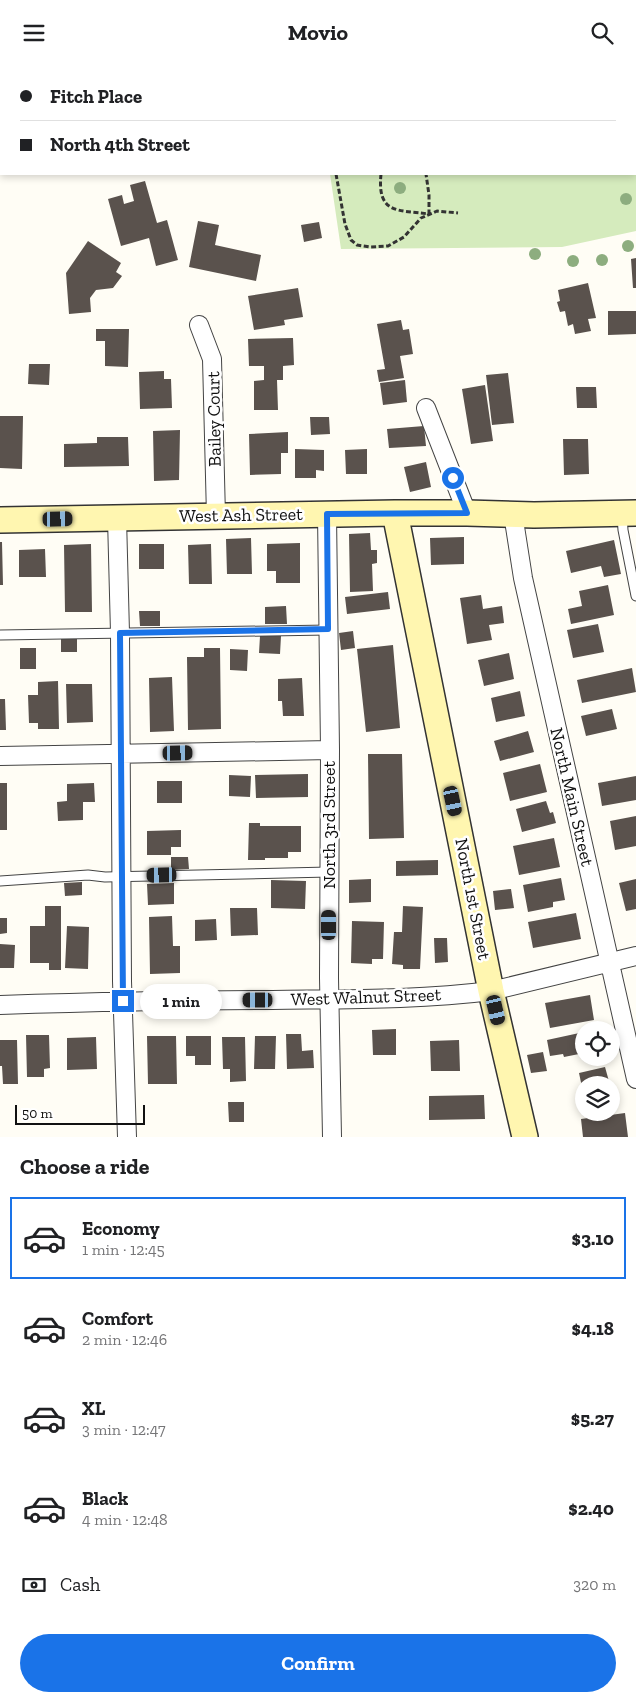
<!DOCTYPE html>
<meta charset="utf-8">
<style>
:root{--surface:#fff;--page:#f2f2f2;--text:#202124;--muted:#757577;--line:#e0e0e0;--accent:#1a73e8}
body{margin:0;font-family:"Zilla Slab",serif;background:var(--page);color:var(--text);height:100vh;display:flex;flex-direction:column;font-size:19px;white-space:nowrap}
*{box-sizing:border-box;margin:0}
p{font-size:16px;color:var(--muted)}
.icon{flex:none;width:28px;height:28px;fill:none;stroke:currentColor;stroke-width:2;stroke-linecap:round;stroke-linejoin:round}
.map{position:relative;height:1072px;overflow:hidden}
.drawer{display:flex;flex-direction:column;background:var(--surface);flex:1}
.drawer>*{flex:none}
.top-card{position:absolute;left:0px;top:0px;width:636px;height:110px;box-shadow:0 2px 8px #0003;display:grid;align-content:center;height:110px;padding:0 20px;background:var(--surface)}
.tools{position:absolute;left:575px;top:956px;display:grid;gap:10px}
.tools a{display:grid;place-items:center;width:45px;height:45px;border-radius:50%;background:var(--surface);box-shadow:0 2px 8px #0003;font-size:25px}
.scale{position:absolute;left:15px;bottom:12px;width:130px;box-sizing:border-box;padding-left:5px;border:2px solid #111;border-top:0;font-size:14px;line-height:18px;white-space:nowrap;color:#111;-webkit-text-stroke:4px #fff;paint-order:stroke}
.end{position:absolute;width:22px;height:22px;margin:-11px;border:6px solid #1a73e8;background:#fff;box-shadow:0 0 0 2px #fff}
.from{border-radius:50%}
.bubble{position:absolute;height:35px;border-radius:18px;background:var(--surface);box-shadow:0 2px 8px #0003;font-size:16px;font-weight:700;line-height:35px;text-align:center}
.car{position:absolute;width:15px;height:30px;margin:-15px -8px;border-radius:6px;box-shadow:0 0 4px 1px #0007;background:linear-gradient(#222 24%,#8ab4d8 0 40%,#222 0 76%,#8ab4d8 0 86%,#222 0)}
.top-card b{display:flex;align-items:center;gap:18px;height:48px;font-size:19px}
.top-card b+b{border-top:1px solid var(--line)}
.top-card i{width:12px;height:12px;background:var(--text)}
ul{padding:0;list-style:none}
li{display:flex;align-items:center;gap:15px;height:82px;margin:0 10px 8px;padding:0 10px;border:2px solid transparent;border-radius:0px}
li div{flex:1}
li b{display:block;font-size:19px}
li em{font-style:normal;font-weight:700}
li.current{border-color:var(--accent)}
li>.icon{width:45px;height:45px;stroke-width:1.5}
h2{padding:0 20px;font-size:22px;line-height:60px}
.pay{display:flex;align-items:center;gap:12px;height:55px;padding:0 20px;font-size:19px}
.pay p{margin-inline-start:auto}
.button{display:flex;gap:10px;margin-top:auto;padding:10px 20px}
.button a{flex:1;height:58px;border-radius:30px;background:var(--accent);color:#fff;font-size:20px;font-weight:700;line-height:58px;text-align:center}
header{display:flex;justify-content:space-between;align-items:center;height:65px;padding:0 20px;background:var(--surface);font-size:22px;font-weight:700}
.map>svg:first-child{display:block}
.green{fill:#d5ebbd}
.building{fill:#5a524d}
.lines{fill:none;stroke-linecap:round;stroke-linejoin:round}
.lane-casing{stroke:#444;stroke-width:11}
.street-casing{stroke:#444;stroke-width:20}
.secondary-casing{stroke:#333;stroke-width:28}
.path{stroke:#333;stroke-width:3;stroke-dasharray:5 2.5;stroke-linecap:butt}
.lane{stroke:#fff;stroke-width:9}
.street{stroke:#fff;stroke-width:18}
.secondary{stroke:#fff6b0;stroke-width:25}
.tree{fill:#8dad7f}
.route{stroke:#1a73e8;stroke-width:6}
.labels{text-anchor:middle;dominant-baseline:central;stroke-width:5;stroke-linejoin:round;paint-order:stroke}
.street-label{font-size:18px;fill:#111;stroke:#fff}
</style>
<header><svg class="icon" aria-label="menu" viewBox="0 0 24 24"><path d="M4 6h16M4 12h16M4 18h16"/></svg>Movio<svg class="icon" aria-label="search" viewBox="0 0 24 24"><circle cx="10" cy="10" r="6"/><path d="M15 15l6 6"/></svg></header>
<div class="map">
<svg width="636" height="1072" viewBox="0 0 636 1072">
<rect width="100%" height="100%" fill="#fffdf5"/>
<path class="green" d="M312,0H636V166L562,182L341,184L330,109H635V1Z"/>
<path class="building" d="M145,116L157,158L167,155L178,195L156,201L149,173L121,181L108,134L122,130L124,139L134,136L130,120Z
M198,156L219,160L215,180L261,190L256,216L189,202Z
M319,157L322,173L304,177L301,160Z
M88,176L121,198L116,207L122,211L113,223L96,225L90,233L91,247L69,249L66,208Z
M636,193V223H633L631,194Z
M588,218L596,253L588,254L591,266L575,269L573,259L568,261L565,246L560,247L557,237L560,236L558,225Z
M298,223L303,252L284,255L285,260L254,265L248,231Z
M608,246H636V269L608,270Z
M401,255L403,265L409,264L413,289L400,291L404,313L379,317L377,305L385,304L377,259Z
M96,264H129L128,302L105,301V276H96Z
M293,273L294,300L283,301V315H277L278,345H254V316L264,315V301H249L248,274Z
M29,299H50L49,320L28,319Z
M164,306V314H171L172,343L140,344L139,307Z
M508,308L514,358L492,360L486,310Z
M405,315L407,337L383,340L380,318Z
M485,320L493,376L471,379L462,324Z
M576,322H596L597,343H577Z
M0,351H23L22,404L0,403Z
M310,352H329L330,369L311,370Z
M424,361L426,381L389,383L387,364Z
M180,365L179,415L154,416L153,366Z
M288,367V388H281V409L250,410L249,369Z
M97,372H128L129,401L64,402V379L97,378Z
M563,374H588L589,409L564,410Z
M295,384L324,385V406L316,405V413H295Z
M367,384V409H346L345,385Z
M426,397L431,422L410,427L404,402Z
M370,468L371,485H377V498L372,499L373,526L350,527L349,469Z
M464,472V499L431,500L430,473Z
M251,473L252,509H227L226,474Z
M614,475L621,509L604,512L601,501L571,508L566,486Z
M0,477H2L3,520H0Z
M300,478V518H276V506H267V479Z
M91,479L92,547H65L64,480Z
M139,479H164V504H139Z
M211,479L212,519H189L188,480Z
M45,484L46,512H19V485Z
M608,520L614,550L571,559L568,544L582,541L579,526Z
M388,527L390,544L347,549L345,532Z
M481,530L483,544L502,541L504,558L489,560L492,575L467,579L460,533Z
M286,541L287,559H265V542Z
M139,546H160V561H140Z
M598,559L604,587L573,593L567,565Z
M353,566L355,583L341,585L339,568Z
M260,571H281L280,589L259,588Z
M61,573L77,574V587H61Z
M393,580L400,663L366,667L357,584Z
M20,583H36V604H20Z
M204,583H220L221,664L188,665L187,592H204Z
M230,584L248,585L247,606L230,605Z
M509,588L514,614L484,621L478,595Z
M632,603L636,627L582,638L577,615Z
M172,612L174,666L150,667L149,613Z
M302,613L304,651H283L282,636H278V614Z
M58,616L59,664H38V658H29L28,630H38V617Z
M66,619H92L93,657L67,658Z
M520,626L525,651L496,657L491,633Z
M0,634H5L6,665H0Z
M612,644L617,664L586,671L581,651Z
M528,666L534,687L500,696L494,676Z
M368,689H402L404,773L369,774Z
M540,699L547,727L510,736L503,708Z
M308,709V732L256,733L255,710Z
M229,710L251,711L250,732L229,731Z
M636,711V735L602,741L598,718Z
M157,716H182V738H157Z
M0,718H7V765H0Z
M94,718L95,737H83V755L58,756L57,737L67,736V719Z
M546,736L550,748L553,747L556,758L522,767L516,744Z
M636,751V781L615,785L610,756Z
M249,758H260V761H301V787H288V793H265V795H248Z
M181,765V782H171V790H147V766Z
M554,773L560,802L519,810L513,781Z
M171,792H188L189,804L171,805Z
M438,795V810L396,811V796Z
M561,813L565,835L553,837V842L528,847L523,820Z
M371,814V837L349,838V815Z
M636,814V844L626,846L619,818Z
M271,815L306,816L305,844L271,843Z
M82,817V830L65,831L64,818Z
M174,818V839L148,840L147,819Z
M511,824L514,843L495,845L493,826Z
M45,841H61V905H49V898H30V861H45Z
M403,841L423,842L420,904H403V900L392,899L394,867H402Z
M230,843H257L258,870L231,871Z
M576,848L581,874L533,883L528,857Z
M172,851L173,881H180V908L150,909L149,852Z
M0,853H7V868L0,869Z
M216,854L217,875L195,876V855Z
M352,856L384,857L383,894H372V899L351,898Z
M67,861L89,862L88,904L65,903Z
M434,873H447L448,897L435,898Z
M0,879L15,880L14,903H0Z
M590,930L594,955L550,963L545,938Z
M396,964V990H373L372,965Z
M584,967V988L564,992L563,989L550,991L547,975Z
M286,969H301L302,986L313,985L314,1003L287,1004Z
M26,970H49L50,1003L44,1004V1012H27Z
M147,971H176L177,1019H148Z
M186,971H211V1000H195V991H186Z
M255,971H276L275,1004H254Z
M96,972L97,1004L67,1005V973Z
M222,972H245L246,1016L230,1017V1004H223Z
M0,975H17L18,1019H3L2,1001H0Z
M459,975L460,1006H431L430,976Z
M543,987L547,1006L531,1008L527,990Z
M605,1002L610,1020H584L583,1027L579,1008Z
M484,1030L485,1054L429,1055V1031Z
M228,1037H244V1057H229Z
M625,1048L628,1072H583L581,1054Z"/>
<g class="lines">
<defs>
<path id="lane" d="M622,451L623,465L636,531
M0,570L328,565
M0,816L88,810L105,812L329,807"/>
<path id="street" d="M199,260L212,294L216,451
M426,343L467,448
M327,449L330,685L329,913L332,1072
M513,449L523,513L636,1014
M117,453L120,568L122,916L127,1072
M0,691L330,685
M0,940C91,937 181,935 272,935C345,934 419,935 491,926L636,891"/>
<path id="secondary" d="M395,448L491,926L525,1072
M0,455L395,448H467L534,450L636,448"/>
</defs>
<use href="#lane" class="lane-casing"/>
<use href="#street" class="street-casing"/>
<use href="#secondary" class="secondary-casing"/>
<path class="path" d="M359,0V1
M405,0V1
M330,1L331,0
M336,109L345,159L351,175L357,180L370,182L388,181L404,172L421,153L437,146L458,148
M381,109C377,149 397,145 429,149V130L426,109"/>
<use href="#lane" class="lane"/>
<use href="#street" class="street"/>
<use href="#secondary" class="secondary"/>
</g>
<g class="tree">
<circle cx="400" cy="123" r="6"/>
<circle cx="626" cy="134" r="6"/>
<circle cx="628" cy="181" r="6"/>
<circle cx="535" cy="189" r="6"/>
<circle cx="602" cy="195" r="6"/>
<circle cx="573" cy="196" r="6"/>
</g>
<g class="lines">
<path class="route" d="M123,936L120,568L328,564L327,449L467,448L453,413"/>
</g>
<g class="labels">
<g class="street-label">
<text transform="translate(214 354) rotate(-91)">Bailey Court</text>
<text transform="translate(241 450) rotate(-1)">West Ash Street</text>
<text transform="translate(572 732) rotate(77)">North Main Street</text>
<text transform="translate(329 760) rotate(-90)">North 3rd Street</text>
<text transform="translate(473 834) rotate(79)">North 1st Street</text>
<text transform="translate(366 932) rotate(-2)">West Walnut Street</text>
</g>
</g>
</svg>
<div class="tools">
<a><svg class="icon" aria-label="locate" viewBox="0 0 24 24"><circle cx="12" cy="12" r="6"/><path d="M12 2v4M12 18v4M2 12h4M18 12h4"/></svg></a>
<a><svg class="icon" aria-label="layers" viewBox="0 0 24 24"><path d="M12 4l9 5-9 5-9-5zM3 14l9 5 9-5"/></svg></a>
</div>
<div class="scale">50 m</div>
<i class="end from" style="left:453px;top:413px"></i>
<i class="end" style="left:123px;top:936px"></i>
<div class="bubble" style="left:140px;top:919px;width:82px">1 min</div>
<i class="car" style="left:58px;top:454px;rotate:89deg"></i>
<i class="car" style="left:178px;top:688px;rotate:89deg"></i>
<i class="car" style="left:453px;top:736px;rotate:168deg"></i>
<i class="car" style="left:162px;top:810px;rotate:269deg"></i>
<i class="car" style="left:329px;top:860px;rotate:0deg"></i>
<i class="car" style="left:258px;top:935px;rotate:270deg"></i>
<i class="car" style="left:496px;top:945px;rotate:167deg"></i>
<div class="top-card">
<b><i class="from"></i>Fitch Place</b>
<b><i></i>North 4th Street</b>
</div>
</div>
<section class="drawer">
<h2>Choose a ride</h2>
<ul>
<li class="current"><svg class="icon" aria-label="car" viewBox="0 0 24 24"><path d="M5 17H2v-5l4-1 3-4h7l3 4 3 1v5h-3M9 17h6M6 11h13"/><circle cx="7" cy="17" r="2"/><circle cx="17" cy="17" r="2"/></svg><div><b>Economy</b><p>1 min · 12:45</p></div><em>$3.10</em></li>
<li><svg class="icon" aria-label="car" viewBox="0 0 24 24"><path d="M5 17H2v-5l4-1 3-4h7l3 4 3 1v5h-3M9 17h6M6 11h13"/><circle cx="7" cy="17" r="2"/><circle cx="17" cy="17" r="2"/></svg><div><b>Comfort</b><p>2 min · 12:46</p></div><em>$4.18</em></li>
<li><svg class="icon" aria-label="car" viewBox="0 0 24 24"><path d="M5 17H2v-5l4-1 3-4h7l3 4 3 1v5h-3M9 17h6M6 11h13"/><circle cx="7" cy="17" r="2"/><circle cx="17" cy="17" r="2"/></svg><div><b>XL</b><p>3 min · 12:47</p></div><em>$5.27</em></li>
<li><svg class="icon" aria-label="car" viewBox="0 0 24 24"><path d="M5 17H2v-5l4-1 3-4h7l3 4 3 1v5h-3M9 17h6M6 11h13"/><circle cx="7" cy="17" r="2"/><circle cx="17" cy="17" r="2"/></svg><div><b>Black</b><p>4 min · 12:48</p></div><em>$2.40</em></li>
</ul>
<div class="pay"><svg class="icon" aria-label="cash" viewBox="0 0 24 24"><path d="M3 7h18v10H3z"/><circle cx="12" cy="12" r="2"/></svg>Cash<p>320 m</p></div>
<div class="button"><a>Confirm</a></div>
</section>
